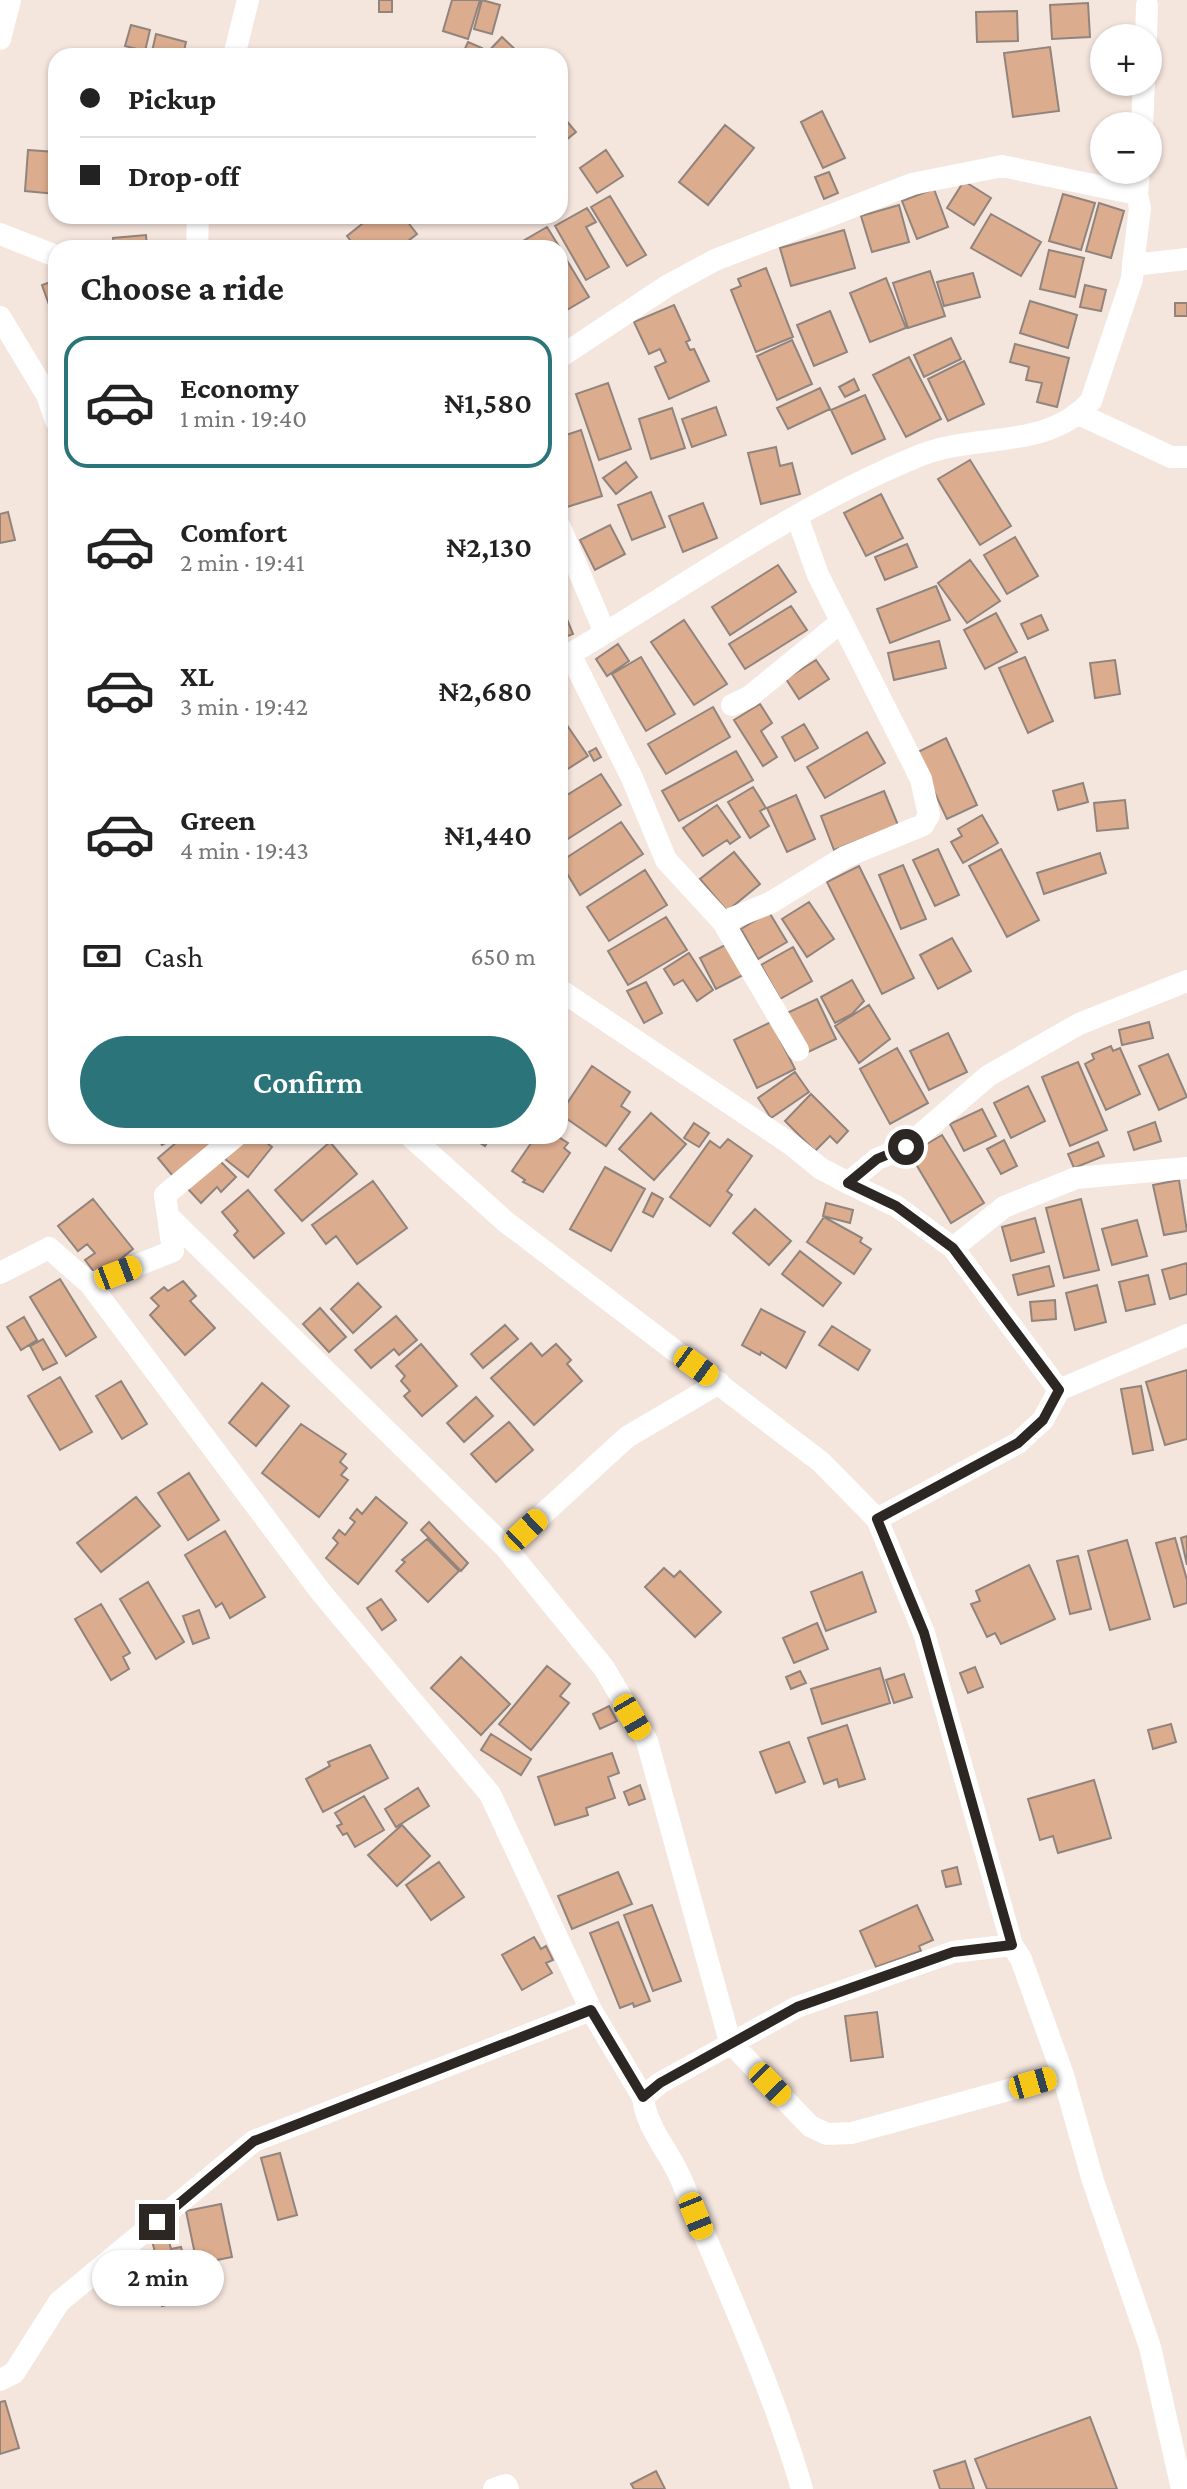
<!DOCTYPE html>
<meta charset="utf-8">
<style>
:root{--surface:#fff;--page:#f6f6f6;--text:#222;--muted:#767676;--line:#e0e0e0;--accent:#2b747a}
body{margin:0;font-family:"Crimson Pro",serif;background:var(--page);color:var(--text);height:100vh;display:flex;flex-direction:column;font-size:30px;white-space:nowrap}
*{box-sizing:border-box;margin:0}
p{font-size:26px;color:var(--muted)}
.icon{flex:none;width:44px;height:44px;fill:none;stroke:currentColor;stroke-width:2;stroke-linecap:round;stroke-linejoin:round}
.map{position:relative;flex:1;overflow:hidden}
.sheet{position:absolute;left:48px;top:240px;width:520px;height:904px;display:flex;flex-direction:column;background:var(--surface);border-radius:24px;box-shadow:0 2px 6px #0004}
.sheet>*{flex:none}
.hud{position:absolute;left:48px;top:48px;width:520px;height:176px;border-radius:24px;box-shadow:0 2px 6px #0004;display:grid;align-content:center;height:176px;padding:0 32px;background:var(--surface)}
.fabs{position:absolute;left:1090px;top:24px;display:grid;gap:16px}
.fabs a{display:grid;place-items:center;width:72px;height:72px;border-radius:50%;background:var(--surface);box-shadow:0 2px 6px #0004;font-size:40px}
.end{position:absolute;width:36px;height:36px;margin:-18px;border:10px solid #2d2724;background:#fff;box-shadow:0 0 0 4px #fff}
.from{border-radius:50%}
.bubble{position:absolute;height:56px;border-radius:28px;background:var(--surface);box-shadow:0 2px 6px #0004;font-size:26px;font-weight:600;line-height:56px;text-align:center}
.car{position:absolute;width:24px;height:48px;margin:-24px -12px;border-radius:10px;box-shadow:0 0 6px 2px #0007;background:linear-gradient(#f5c518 24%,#345 0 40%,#f5c518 0 76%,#345 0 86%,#f5c518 0)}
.hud b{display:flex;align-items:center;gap:28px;height:76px;font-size:30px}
.hud b+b{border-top:2px solid var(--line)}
.hud i{width:20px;height:20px;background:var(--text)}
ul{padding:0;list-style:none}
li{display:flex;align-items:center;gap:24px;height:132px;margin:0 16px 12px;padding:0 16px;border:4px solid transparent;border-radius:24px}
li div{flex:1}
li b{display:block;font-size:30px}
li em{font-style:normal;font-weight:600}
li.active{border-color:var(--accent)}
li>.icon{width:72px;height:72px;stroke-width:1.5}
h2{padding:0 32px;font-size:36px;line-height:96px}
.pay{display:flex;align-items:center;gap:20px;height:88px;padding:0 32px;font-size:30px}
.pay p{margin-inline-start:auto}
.primary-button{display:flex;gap:16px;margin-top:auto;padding:16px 32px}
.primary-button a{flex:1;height:92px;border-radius:48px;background:var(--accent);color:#fff;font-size:32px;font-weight:600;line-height:92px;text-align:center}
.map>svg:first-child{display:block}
.building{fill:#dcac8e;stroke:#91847d;stroke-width:2}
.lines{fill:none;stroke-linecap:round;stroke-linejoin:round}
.street{stroke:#fff;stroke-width:22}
.route{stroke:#2d2724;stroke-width:10}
</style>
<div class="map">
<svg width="1187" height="2489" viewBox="0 0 1187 2489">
<rect width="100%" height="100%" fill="#f4e5dd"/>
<path class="building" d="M379,0H392V12H379Z
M452,0H480L468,39L443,31Z
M482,0L500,5L492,34L474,29Z
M1088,3L1090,37L1052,39L1050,5Z
M1017,11L1018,41L977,42L976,12Z
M131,25L150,30L145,51L125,46Z
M156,34L186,42L183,56H151Z
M502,37L522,56H484Z
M468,42L482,48L479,56L462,55Z
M1050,47L1059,111L1013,117L1004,53Z
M822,111L845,158L823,168L801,122Z
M560,113L576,132L560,145Z
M725,125L754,148L708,205L679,182Z
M28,150L56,152V194L25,191Z
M606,150L623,176L597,193L580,168Z
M829,172L838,193L824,199L815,177Z
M964,181L991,198L974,225L947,208Z
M934,189L948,227L917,239L902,201Z
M1063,194L1095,203L1081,250L1049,241Z
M610,196L646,255L627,266L591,207Z
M1099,203L1124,211L1111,258L1086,251Z
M899,205L909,242L872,252L861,216Z
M587,208L596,222L586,227L609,267L586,280L555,226Z
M991,214L1041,242L1021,276L971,248Z
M116,216H158V222L116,220Z
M372,216H403L417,234L399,248H356L347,236Z
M547,227L560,248H511Z
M844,230L855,268L791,286L780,248Z
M146,235L147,248H114L113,238Z
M560,249L589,297L560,314Z
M1049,250L1084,258L1075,297L1040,289Z
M766,268L793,337L756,352L731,290L741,286L738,279Z
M930,271L945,316L908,328L893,283Z
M973,273L980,297L944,306L937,282Z
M886,278L906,328L870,342L850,293Z
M56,280V324L42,285Z
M1085,285L1106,290L1101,311L1080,307Z
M1030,301L1077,315L1068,348L1020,333Z
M1175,303H1187V316H1175Z
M674,305L690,340L686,342L690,350L694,349L709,381L669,399L655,367L666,362L660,349L649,354L634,322Z
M830,311L847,352L814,366L797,325Z
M951,338L961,359L924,377L914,355Z
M792,340L812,384L777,400L757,356Z
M1015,344L1069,358L1057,407L1037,402L1042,383L1026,380L1029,367L1010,362Z
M909,357L941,419L906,437L873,375Z
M964,361L984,404L948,421L928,379Z
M854,379L859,390L845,397L839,387Z
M608,383L631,449L599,460L576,394Z
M820,388L830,409L788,429L777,408Z
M865,395L885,439L852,454L831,410Z
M716,407L726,435L692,447L682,419Z
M672,408L685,448L651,459L639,419Z
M581,430L602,496L567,507L560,487V437Z
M776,447L780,466L792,463L800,494L761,504L748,453Z
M970,460L1011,526L980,545L938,479Z
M626,462L637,477L616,494L603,478Z
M651,492L665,527L632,540L618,505Z
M881,494L903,538L866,556L844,513Z
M703,503L717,538L683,552L669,516Z
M8,512L15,540L0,543V514Z
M610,525L625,554L595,570L580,540Z
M1015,537L1038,576L1007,594L984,555Z
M907,544L917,567L885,580L875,557Z
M970,560L1000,601L967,623L938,583Z
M778,565L796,592L730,635L712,607Z
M936,586L950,620L890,643L877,609Z
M560,602L573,634L560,639Z
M791,606L807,630L745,669L729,644Z
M996,613L1017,652L985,669L964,630Z
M1041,615L1048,630L1028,639L1021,624Z
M684,620L727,684L694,705L651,642Z
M939,641L946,668L894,680L888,653Z
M618,644L629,661L607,676L596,659Z
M641,657L675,714L646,731L612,674Z
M1025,657L1053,721L1028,733L999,668Z
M816,660L829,679L799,699L786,679Z
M1115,660L1120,694L1095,698L1090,663Z
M760,704L772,723L761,731L777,757L763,766L734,720Z
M713,707L730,737L666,774L648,744Z
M560,715L588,756L560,774Z
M804,724L818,748L795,761L782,737Z
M867,732L885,763L825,798L807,767Z
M946,738L977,805L947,819L916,753Z
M596,748L601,757L594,761L589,752Z
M736,751L753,780L679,821L662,791Z
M601,774L621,805L560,844V794L562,798Z
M1083,783L1088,802L1058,810L1053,791Z
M753,787L766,808L760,811L769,826L750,838L728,802Z
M884,791L898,825L834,850L821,816Z
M796,795L815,839L787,852L767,808Z
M1125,800L1128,828L1097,831L1094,803Z
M717,805L740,837L730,844L727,840L703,856L683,828Z
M982,815L998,843L963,863L951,842L962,836L958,829Z
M621,822L643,854L580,895L560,862Z
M938,849L959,895L935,906L913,860Z
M1001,849L1039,920L1007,937L969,866Z
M734,852L760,884L727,911L700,879Z
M1100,853L1106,873L1044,894L1037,873Z
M903,865L926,919L901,929L879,875Z
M859,866L914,978L882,994L827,882Z
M645,870L667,905L609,941L587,907Z
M809,902L834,939L807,957L782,919Z
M769,912L787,942L758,959L741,929Z
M666,917L687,950L628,985L608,951Z
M952,938L971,971L938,989L920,955Z
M729,943L745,974L716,989L700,958Z
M793,947L812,981L780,999L761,965Z
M689,953L713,990L697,1001L683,980L674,985L664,969Z
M852,980L864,1001L852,1014L835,1023L821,997Z
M646,982L662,1013L644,1023L627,991Z
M817,999L836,1039L806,1053L787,1013Z
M869,1005L890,1039L859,1063L835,1026Z
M771,1022L795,1069L757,1088L734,1040Z
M1149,1022L1153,1038L1122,1045L1119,1030Z
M948,1033L967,1072L929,1090L910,1051Z
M1111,1046L1113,1051L1120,1048L1140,1094L1106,1110L1085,1064L1094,1059L1092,1054Z
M897,1048L928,1103L890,1124L860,1069Z
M1168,1054L1187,1097L1159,1110L1139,1066Z
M1078,1062L1107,1130L1070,1146L1042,1077Z
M592,1066L630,1092L621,1106L630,1112L606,1146L560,1114Z
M795,1072L809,1092L771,1118L758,1098Z
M1028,1086L1045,1121L1011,1138L994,1103Z
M811,1094L848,1131L837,1143L830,1136L815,1151L785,1121Z
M982,1109L996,1136L964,1151L950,1124Z
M651,1113L686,1144L654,1180L619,1149Z
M1155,1122L1161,1141L1134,1150L1128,1132Z
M694,1123L709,1133L699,1147L684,1138Z
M942,1135L984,1203L951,1223L910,1154Z
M156,1136H178L162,1145Z
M184,1136H209L219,1147L177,1181L158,1158Z
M243,1136H258L272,1147L248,1177L225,1159Z
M469,1136H491L485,1146Z
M536,1136H557L568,1143L564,1148L570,1153L543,1192L523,1182L525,1180L512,1171Z
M728,1139L752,1156L727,1191L732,1195L710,1226L670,1197L710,1141L720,1148Z
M1004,1140L1017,1166L1001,1174L987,1149Z
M330,1142L357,1174L302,1221L275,1190Z
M1098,1142L1104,1156L1074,1168L1068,1154Z
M217,1158L236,1177L221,1192L217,1187L201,1203L187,1188Z
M605,1167L645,1189L611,1251L570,1229Z
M1179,1180L1187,1231L1164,1235L1153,1185Z
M373,1181L407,1228L357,1264L336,1236L326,1244L312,1225Z
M248,1190L284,1233L254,1258L234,1235L238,1231L222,1212Z
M652,1193L663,1199L653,1217L643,1212Z
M93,1199L133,1249L98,1277L85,1260L95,1253L87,1244L78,1251L58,1226Z
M1081,1199L1099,1270L1064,1278L1046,1208Z
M826,1203L853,1210L850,1223L823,1216Z
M755,1209L791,1241L769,1265L733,1233Z
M824,1217L862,1238L860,1242L871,1249L854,1274L807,1242Z
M1035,1218L1044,1252L1011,1261L1002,1227Z
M1137,1220L1147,1256L1112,1265L1102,1229Z
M800,1251L841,1283L823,1306L782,1274Z
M1187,1263V1294L1170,1299L1162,1270Z
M1049,1266L1054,1286L1018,1295L1013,1275Z
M1148,1275L1155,1304L1126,1311L1119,1282Z
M60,1279L96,1337L66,1356L30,1297Z
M183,1281L196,1296L190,1301L215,1328L185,1355L150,1315L159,1306L151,1298L164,1287L168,1291Z
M358,1283L381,1307L353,1333L331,1309Z
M1097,1285L1106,1322L1075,1330L1066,1293Z
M1055,1300L1056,1319L1032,1321L1030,1302Z
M320,1308L346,1337L329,1352L303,1324Z
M761,1309L805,1332L786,1368L761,1352L760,1355L742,1345Z
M396,1316L417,1340L399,1355L394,1349L371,1368L355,1350Z
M24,1317L37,1340L21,1350L7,1327Z
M505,1325L518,1339L483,1368L471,1354Z
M832,1326L870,1350L858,1370L819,1345Z
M43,1339L57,1363L43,1370L30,1346Z
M531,1343L542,1356L556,1344L571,1360L567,1364L582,1381L534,1425L491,1378Z
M421,1344L457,1386L422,1416L404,1396L410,1391L401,1381L405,1376L396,1366Z
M1187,1370V1439L1165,1445L1146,1382Z
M60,1377L92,1432L60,1450L28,1396Z
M121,1381L147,1424L122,1439L96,1396Z
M262,1383L289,1406L256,1446L229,1423Z
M1141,1386L1153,1450L1133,1454L1121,1389Z
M476,1397L493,1416L464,1442L447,1423Z
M509,1422L533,1450L496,1482L471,1454Z
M301,1424L346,1454L340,1462L347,1468L341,1475L348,1480L319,1517L262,1473Z
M189,1473L219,1520L188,1540L158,1493Z
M136,1497L160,1526L101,1572L77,1543Z
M376,1497L407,1523L358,1584L326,1558L338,1543L333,1538L339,1530L345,1535L355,1522L350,1518L357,1509L362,1514Z
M429,1522L468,1563L461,1571L421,1530Z
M225,1531L265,1597L230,1618L222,1603L216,1607L185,1555Z
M1187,1536V1565L1181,1538Z
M1175,1538L1187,1580V1603L1174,1607L1156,1543Z
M427,1539L459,1571L428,1602L396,1571L405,1562L402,1560Z
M1127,1540L1150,1619L1110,1630L1088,1551Z
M1078,1556L1091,1609L1070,1614L1057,1561Z
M1029,1565L1055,1619L1001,1644L995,1633L987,1637L971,1604L980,1601L976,1591Z
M664,1568L674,1577L680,1571L721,1612L695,1637L645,1587Z
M862,1572L876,1612L826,1631L811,1592Z
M148,1582L184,1642L156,1659L120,1599Z
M381,1599L396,1620L382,1630L367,1608Z
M101,1604L130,1653L123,1657L129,1669L111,1680L75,1619Z
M199,1610L209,1638L193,1644L183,1616Z
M817,1623L828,1649L794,1663L783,1638Z
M461,1657L510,1704L481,1735L431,1688Z
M547,1666L570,1684L560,1696L569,1703L531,1750L499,1724Z
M975,1667L983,1687L968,1693L960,1673Z
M880,1668L890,1703L822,1724L811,1689Z
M800,1671L806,1683L791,1689L786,1677Z
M904,1674L912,1697L894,1703L886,1680Z
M609,1706L617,1721L600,1729L593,1714Z
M1171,1724L1176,1742L1153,1749L1148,1730Z
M847,1725L865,1779L839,1787L837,1779L824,1784L808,1738Z
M491,1734L531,1759L521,1775L481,1750Z
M789,1742L805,1782L776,1793L760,1752Z
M370,1745L388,1778L323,1812L306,1779L330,1766L328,1762Z
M612,1753L619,1773L608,1777L615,1798L586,1808L588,1815L555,1825L538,1777Z
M1094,1780L1111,1838L1058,1853L1053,1836L1040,1840L1028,1799Z
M640,1785L645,1799L629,1805L624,1792Z
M418,1788L429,1806L396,1827L385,1809Z
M364,1796L384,1830L355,1847L347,1833L343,1835L337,1826L342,1824L335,1813Z
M402,1825L430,1856L397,1886L368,1855Z
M439,1862L464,1897L431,1920L406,1885Z
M957,1867L961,1884L946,1887L942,1871Z
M618,1872L632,1904L572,1929L558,1896Z
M652,1905L681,1981L653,1991L624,1915Z
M917,1905L933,1940L919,1946L921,1951L876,1967L860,1931Z
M618,1922L650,2001L634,2007L633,2003L620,2008L590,1933Z
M534,1937L541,1949L546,1946L553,1960L546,1963L552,1973L522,1990L502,1955Z
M877,2012L883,2057L851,2061L845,2016Z
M280,2153L297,2215L278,2220L261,2158Z
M221,2204L232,2257L197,2264L186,2211Z
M168,2237L171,2249L181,2247L195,2298L162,2306L148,2253L155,2252L152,2241Z
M5,2401L19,2448L0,2454V2402Z
M1090,2417L1117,2489H987L975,2459Z
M965,2461L974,2489H940L934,2471Z
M656,2471L665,2489H634L631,2484Z"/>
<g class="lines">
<path class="street" d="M1146,38L1147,5
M0,39L10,0
M234,56L248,0
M1142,126L1144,82
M1137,194L1139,170
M0,234L56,256
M197,248L198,216
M0,317L47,395L56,421
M560,357L667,286L715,260L912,184L1002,166L1137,194L1140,208L1133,265
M1079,414L1171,457H1187
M560,527L605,633
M570,654L632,778L666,860L723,922L798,1050
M560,660C679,591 792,507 921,455C977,433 1048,450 1091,401L1132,279L1133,265L1187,259
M732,705L749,697L841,622
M723,922L770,903L845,857L923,825L929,815L921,779L818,575L797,516
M560,990L792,1145L820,1168L848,1183L877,1159L906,1147L988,1076L1079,1024L1187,981
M410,1136L506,1222L821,1462L877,1519L924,1633L1012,1945
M848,1183L896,1206L953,1248L1059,1390L1043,1420L1018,1443L877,1519
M168,1216L506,1548L604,1668L647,1741L730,2042L810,2126L827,2134L852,2133L1063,2075
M953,1248L1004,1207L1076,1178L1187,1168
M0,1273L49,1248L90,1284L173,1251L165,1195L236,1136
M90,1284L320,1591L490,1794L591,2010L643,2097
M1059,1390L1187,1335
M506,1548L627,1437L719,1383
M0,2380L14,2373L59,2302L254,2141L591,2010
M494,2489L506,2485L508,2489
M802,2489C771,2383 723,2281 681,2179C669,2151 646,2128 643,2097L660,2083L797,2007L953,1952L1012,1945L1021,1959L1063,2075L1093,2181L1150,2347L1182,2489"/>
</g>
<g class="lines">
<path class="route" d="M157,2222L254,2141L591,2010L643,2097L660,2083L797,2007L953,1952L1012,1945L924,1633L877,1519L1018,1443L1043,1420L1059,1390L953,1248L896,1206L848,1183L877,1159L906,1147"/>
</g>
</svg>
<div class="fabs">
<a>+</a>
<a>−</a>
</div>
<i class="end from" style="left:906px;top:1147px"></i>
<i class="end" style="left:157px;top:2222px"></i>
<div class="bubble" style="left:92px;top:2250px;width:132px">2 min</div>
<i class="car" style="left:118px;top:1273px;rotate:69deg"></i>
<i class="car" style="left:696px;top:1366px;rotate:126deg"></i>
<i class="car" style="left:526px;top:1530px;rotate:47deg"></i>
<i class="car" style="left:632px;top:1717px;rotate:150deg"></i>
<i class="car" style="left:1033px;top:2083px;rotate:74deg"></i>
<i class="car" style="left:770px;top:2084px;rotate:136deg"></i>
<i class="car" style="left:696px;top:2216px;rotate:158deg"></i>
<div class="hud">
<b><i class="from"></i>Pickup</b>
<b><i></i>Drop-off</b>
</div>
<section class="sheet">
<h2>Choose a ride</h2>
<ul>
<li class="active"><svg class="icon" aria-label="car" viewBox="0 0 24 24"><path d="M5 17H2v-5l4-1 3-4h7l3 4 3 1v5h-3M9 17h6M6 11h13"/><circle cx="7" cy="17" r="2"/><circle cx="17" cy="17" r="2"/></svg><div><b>Economy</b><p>1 min · 19:40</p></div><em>₦1,580</em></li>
<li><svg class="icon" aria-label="car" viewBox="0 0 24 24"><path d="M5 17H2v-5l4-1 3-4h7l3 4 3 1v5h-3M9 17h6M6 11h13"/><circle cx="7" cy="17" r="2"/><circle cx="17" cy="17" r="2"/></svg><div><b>Comfort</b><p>2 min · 19:41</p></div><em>₦2,130</em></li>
<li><svg class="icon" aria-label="car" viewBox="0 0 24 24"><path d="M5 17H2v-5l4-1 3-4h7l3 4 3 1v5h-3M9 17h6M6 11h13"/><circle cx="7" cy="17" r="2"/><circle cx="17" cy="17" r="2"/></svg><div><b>XL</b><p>3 min · 19:42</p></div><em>₦2,680</em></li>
<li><svg class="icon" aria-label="car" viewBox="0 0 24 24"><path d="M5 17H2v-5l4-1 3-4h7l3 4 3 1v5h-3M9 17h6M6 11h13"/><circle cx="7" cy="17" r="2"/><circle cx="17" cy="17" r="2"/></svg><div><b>Green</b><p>4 min · 19:43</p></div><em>₦1,440</em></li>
</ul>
<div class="pay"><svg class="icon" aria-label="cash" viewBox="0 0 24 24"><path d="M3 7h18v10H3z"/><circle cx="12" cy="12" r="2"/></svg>Cash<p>650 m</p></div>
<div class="primary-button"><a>Confirm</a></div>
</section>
</div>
